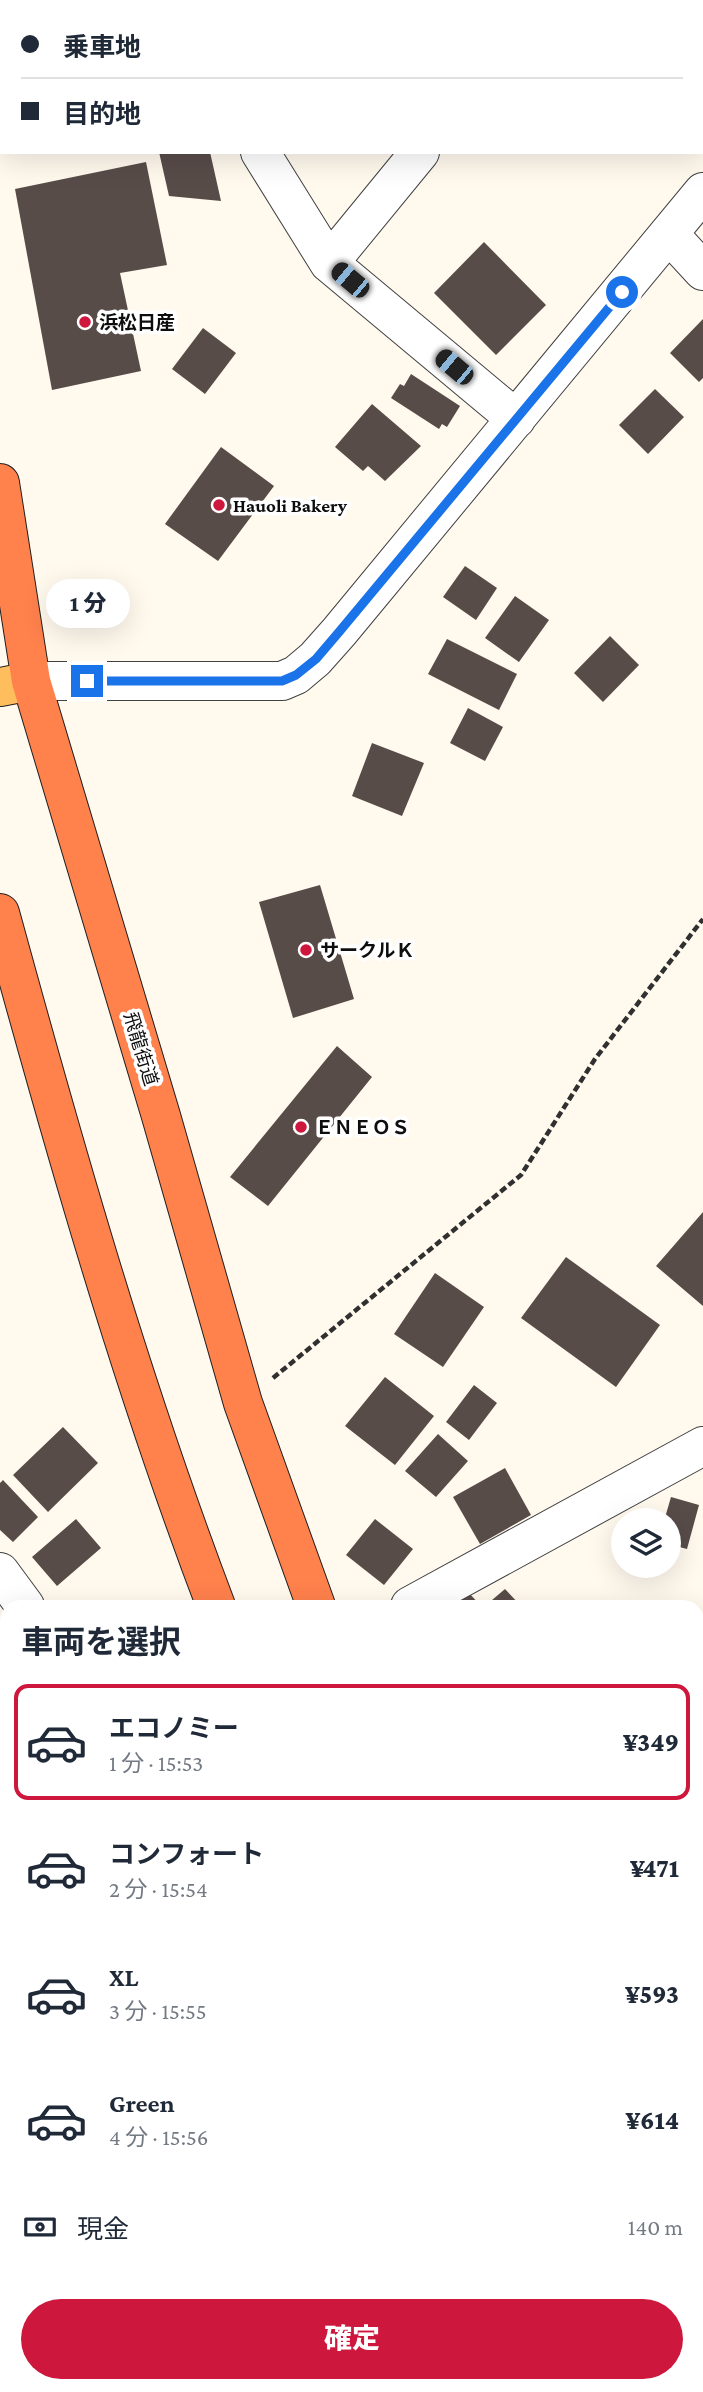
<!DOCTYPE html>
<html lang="ja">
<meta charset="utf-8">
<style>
:root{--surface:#fff;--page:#f2f2f3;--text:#1f2937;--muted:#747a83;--line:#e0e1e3;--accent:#cd173d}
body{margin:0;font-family:"Crimson Pro","Noto Sans JP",serif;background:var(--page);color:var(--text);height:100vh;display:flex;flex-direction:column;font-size:26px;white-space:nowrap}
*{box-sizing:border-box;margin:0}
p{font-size:23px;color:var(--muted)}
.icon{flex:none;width:38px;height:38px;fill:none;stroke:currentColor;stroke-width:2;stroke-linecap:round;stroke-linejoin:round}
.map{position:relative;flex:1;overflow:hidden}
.drawer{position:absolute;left:0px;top:1600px;width:704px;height:793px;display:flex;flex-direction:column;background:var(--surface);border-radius:21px 21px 0 0;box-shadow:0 7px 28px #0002}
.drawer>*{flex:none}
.hud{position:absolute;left:0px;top:0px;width:704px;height:154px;box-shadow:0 7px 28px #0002;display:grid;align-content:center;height:154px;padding:0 21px;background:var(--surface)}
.fabs{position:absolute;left:611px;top:1508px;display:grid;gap:14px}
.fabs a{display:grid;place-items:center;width:70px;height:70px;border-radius:50%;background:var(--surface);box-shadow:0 7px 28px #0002;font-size:35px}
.end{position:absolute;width:32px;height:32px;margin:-16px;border:9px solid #1a73e8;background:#fff;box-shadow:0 0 0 4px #fff}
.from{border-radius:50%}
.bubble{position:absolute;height:49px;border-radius:24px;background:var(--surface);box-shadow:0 7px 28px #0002;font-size:23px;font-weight:800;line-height:49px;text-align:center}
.car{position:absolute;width:21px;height:42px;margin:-21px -10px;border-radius:9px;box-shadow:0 0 5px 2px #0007;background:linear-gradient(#222 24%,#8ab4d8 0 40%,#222 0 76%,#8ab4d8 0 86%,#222 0)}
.hud b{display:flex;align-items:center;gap:24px;height:66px;font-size:26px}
.hud b+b{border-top:2px solid var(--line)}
.hud i{width:18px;height:18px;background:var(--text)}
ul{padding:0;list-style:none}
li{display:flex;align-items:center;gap:21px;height:116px;margin:0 14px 10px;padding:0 7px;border:4px solid transparent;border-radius:14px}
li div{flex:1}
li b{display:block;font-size:26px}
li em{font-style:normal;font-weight:800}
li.selected{border-color:var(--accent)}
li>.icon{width:63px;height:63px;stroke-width:1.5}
h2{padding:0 21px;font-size:32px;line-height:84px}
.pay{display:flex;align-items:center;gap:18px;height:77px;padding:0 21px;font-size:26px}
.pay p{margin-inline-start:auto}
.primary-button{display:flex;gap:14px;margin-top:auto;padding:14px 21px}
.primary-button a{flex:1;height:80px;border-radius:42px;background:var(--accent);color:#fff;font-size:28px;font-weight:800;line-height:80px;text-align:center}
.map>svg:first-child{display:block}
.building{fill:#584c49}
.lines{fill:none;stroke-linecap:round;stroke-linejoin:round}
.minor-casing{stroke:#414141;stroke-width:40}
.major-casing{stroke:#1f1f1f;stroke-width:40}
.highway-casing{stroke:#1f1f1f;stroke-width:40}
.path{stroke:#303030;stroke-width:4.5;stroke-dasharray:7 3.5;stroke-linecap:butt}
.minor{stroke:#fff;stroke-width:38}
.major{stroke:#ffbe5e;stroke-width:38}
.highway{stroke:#ff814c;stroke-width:38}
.route{stroke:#1a73e8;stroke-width:9}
.poi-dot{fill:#cd173d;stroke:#fff;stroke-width:2.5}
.labels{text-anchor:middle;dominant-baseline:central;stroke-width:7;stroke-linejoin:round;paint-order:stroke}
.poi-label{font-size:19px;font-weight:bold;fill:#0e0e0e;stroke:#fff;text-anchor:start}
.street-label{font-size:19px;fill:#0e0e0e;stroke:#fff}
</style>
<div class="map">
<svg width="703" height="2392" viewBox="0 0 703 2392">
<rect width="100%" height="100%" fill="#fff9ee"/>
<path class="building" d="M159,152H210L221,201L169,196Z
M146,162L167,265L120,273L141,371L52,390L15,189Z
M484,242L546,305L496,355L434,293Z
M703,319V378L699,382L670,353Z
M203,328L236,353L205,394L172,369Z
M411,374L460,406L447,427L442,424L439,429L391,398L400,384L404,386Z
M655,389L684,417L648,454L619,425Z
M372,404L421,446L385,481L368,466L363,471L335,447Z
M221,447L274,486L218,561L165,524Z
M465,566L497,588L476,620L443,597Z
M515,596L549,620L519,662L485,638Z
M610,636L639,665L603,702L574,673Z
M447,639L517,674L499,710L428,674Z
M468,708L503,727L485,761L450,743Z
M372,743L424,763L402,816L352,796Z
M320,885L354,999L293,1018L259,902Z
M337,1046L372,1077L268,1206L230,1177Z
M703,1212V1306L656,1266Z
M566,1257L660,1325L616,1387L521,1318Z
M435,1273L484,1307L443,1367L394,1334Z
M385,1377L434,1416L395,1465L345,1426Z
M474,1385L497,1403L469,1440L446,1422Z
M63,1427L98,1463L48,1512L13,1475Z
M438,1434L468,1461L436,1497L405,1471Z
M505,1468L531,1515L480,1544L453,1497Z
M3,1480L38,1517L13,1542L0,1530V1483Z
M671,1497L699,1505L687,1549L668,1544V1521H664Z
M76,1519L101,1548L57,1586L32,1557Z
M375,1519L413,1549L384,1585L346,1555Z
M505,1589L521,1606H485Z
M469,1593L481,1606H454Z
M7,1728V1781L0,1776V1738Z
M703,1913V1952L696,1948V1923Z
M0,2231L7,2233V2358L0,2356Z
M111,2385H162L159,2392H121L110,2388Z"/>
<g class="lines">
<defs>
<path id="minor" d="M205,0L206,2
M544,2L545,0
M260,152L329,263L516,419
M669,234L703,271
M329,263L420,152
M31,681H282L296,675L315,659L339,632L703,192
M0,1572L25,1606
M410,1606L703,1446
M0,1676H7
M696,1688L703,1679
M0,2161L7,2142
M696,2261L703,2255
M696,2382L702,2392
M485,2385L489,2392"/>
<path id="major" d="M0,687L31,681
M696,2008L703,2012"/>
<path id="highway" d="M0,483L31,681L161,1116L243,1403L316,1606
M0,913C64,1147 130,1380 216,1606
M563,2385L566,2392
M649,2385L652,2392"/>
</defs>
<use href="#minor" class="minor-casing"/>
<use href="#major" class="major-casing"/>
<use href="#highway" class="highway-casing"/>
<path class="path" d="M273,1378L521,1175L595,1059L703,919"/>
<use href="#minor" class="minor"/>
<use href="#major" class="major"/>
<use href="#highway" class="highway"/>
</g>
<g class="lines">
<path class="route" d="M87,681H282L296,675L316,659L339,632L622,292"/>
</g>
<g class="poi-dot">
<circle cx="85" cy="322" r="7"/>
<circle cx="219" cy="505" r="7"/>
<circle cx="306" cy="950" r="7"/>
<circle cx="301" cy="1127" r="7"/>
</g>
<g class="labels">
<g class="poi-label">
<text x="99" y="322">浜松日産</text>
<text x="233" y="505">Hauoli Bakery</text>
<text x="320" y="950">サークルＫ</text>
<text x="315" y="1127">ＥＮＥＯＳ</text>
</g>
<g class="street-label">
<text transform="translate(141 1049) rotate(73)">飛龍街道</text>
</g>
</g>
</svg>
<div class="fabs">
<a><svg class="icon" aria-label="layers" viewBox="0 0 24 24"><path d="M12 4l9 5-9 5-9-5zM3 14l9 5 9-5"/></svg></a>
</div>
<i class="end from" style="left:622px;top:292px"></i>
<i class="end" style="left:87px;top:681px"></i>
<div class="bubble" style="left:46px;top:579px;width:84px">1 分</div>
<i class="car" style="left:350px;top:280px;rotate:310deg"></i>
<i class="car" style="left:454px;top:367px;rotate:310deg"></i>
<div class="hud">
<b><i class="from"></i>乗車地</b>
<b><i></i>目的地</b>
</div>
<section class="drawer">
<h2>車両を選択</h2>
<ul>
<li class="selected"><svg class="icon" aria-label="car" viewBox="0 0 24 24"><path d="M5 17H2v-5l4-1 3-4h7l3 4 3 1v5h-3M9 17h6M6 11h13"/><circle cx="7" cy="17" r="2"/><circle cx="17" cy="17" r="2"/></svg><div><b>エコノミー</b><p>1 分 · 15:53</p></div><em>¥349</em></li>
<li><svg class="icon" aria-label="car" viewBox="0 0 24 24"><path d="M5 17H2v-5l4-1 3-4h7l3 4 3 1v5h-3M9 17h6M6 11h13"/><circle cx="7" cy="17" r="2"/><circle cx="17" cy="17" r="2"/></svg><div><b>コンフォート</b><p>2 分 · 15:54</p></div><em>¥471</em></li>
<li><svg class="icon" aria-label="car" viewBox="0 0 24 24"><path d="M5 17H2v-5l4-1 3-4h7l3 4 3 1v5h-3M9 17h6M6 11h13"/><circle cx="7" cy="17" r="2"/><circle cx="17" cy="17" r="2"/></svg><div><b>XL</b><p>3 分 · 15:55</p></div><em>¥593</em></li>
<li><svg class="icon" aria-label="car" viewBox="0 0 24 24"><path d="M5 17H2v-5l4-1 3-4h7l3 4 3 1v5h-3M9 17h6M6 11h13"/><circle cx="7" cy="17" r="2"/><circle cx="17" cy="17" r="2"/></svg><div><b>Green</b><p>4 分 · 15:56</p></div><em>¥614</em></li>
</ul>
<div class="pay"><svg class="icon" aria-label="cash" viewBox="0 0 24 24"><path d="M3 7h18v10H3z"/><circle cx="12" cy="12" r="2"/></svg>現金<p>140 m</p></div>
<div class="primary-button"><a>確定</a></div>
</section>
</div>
